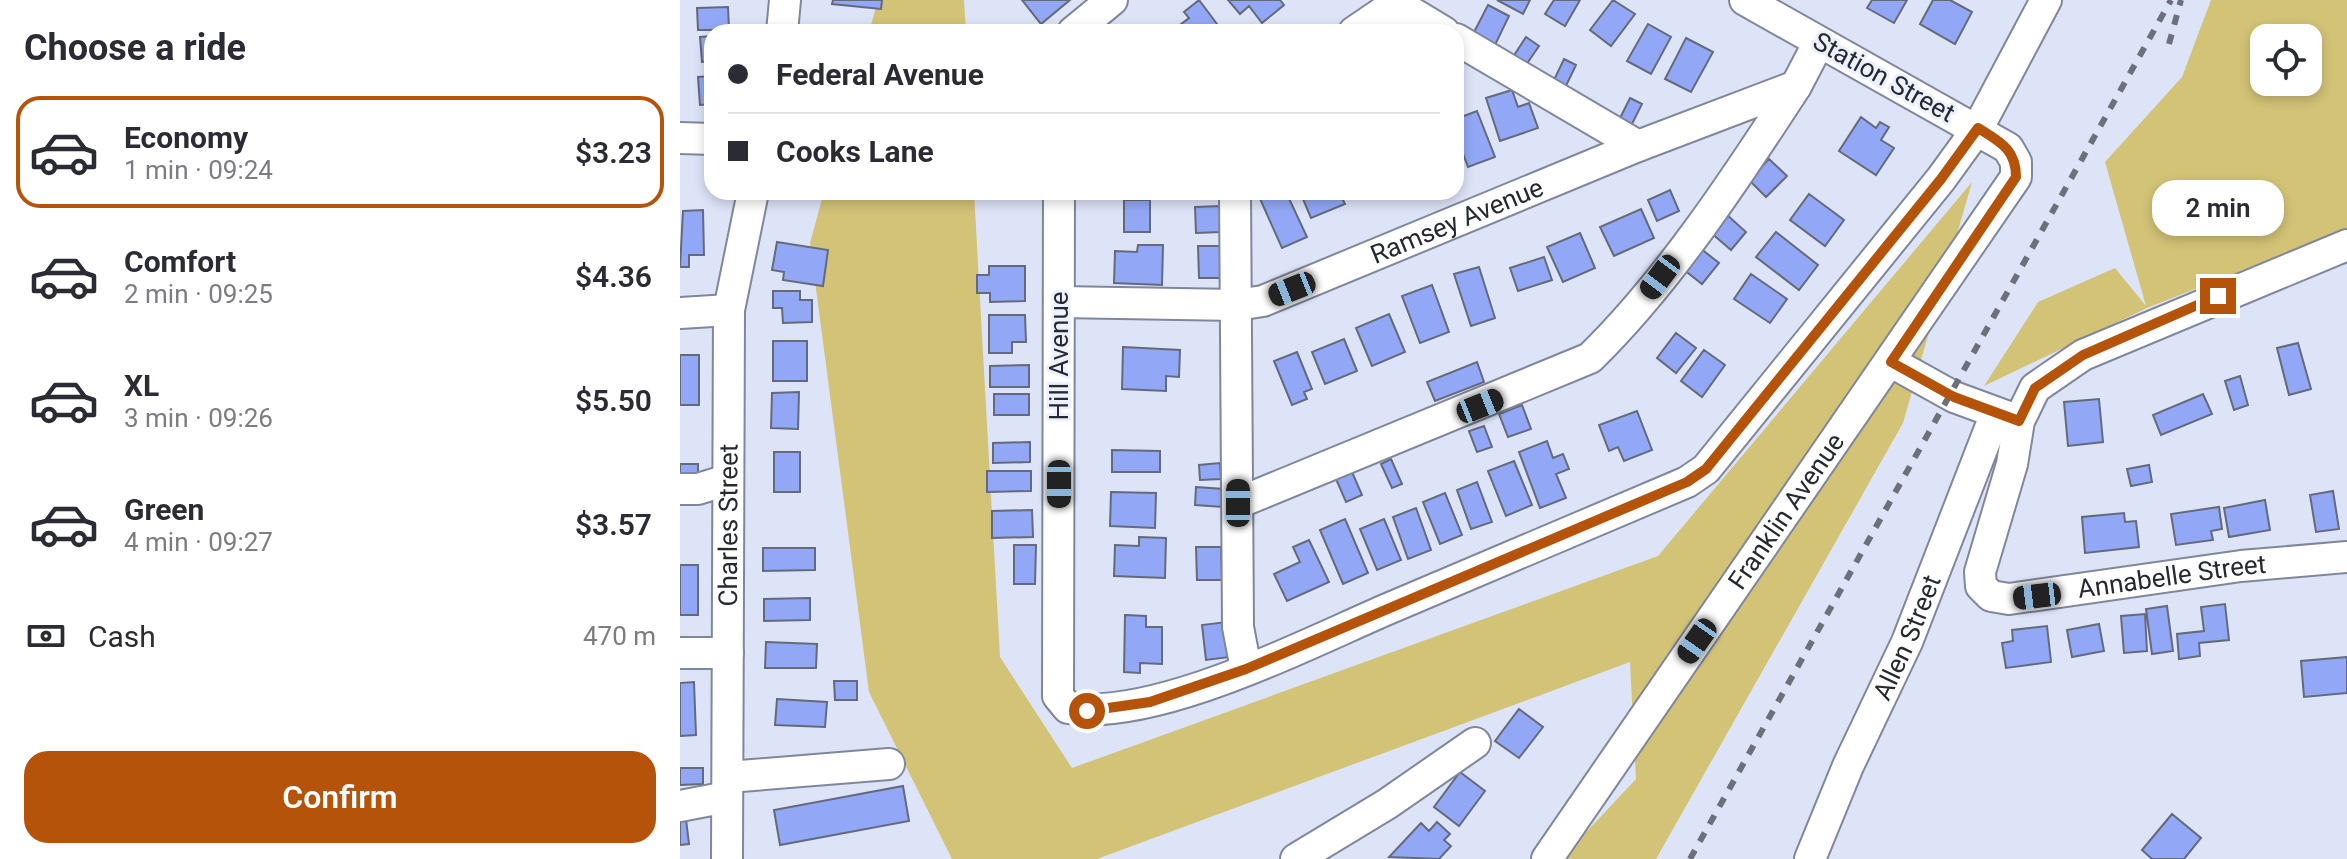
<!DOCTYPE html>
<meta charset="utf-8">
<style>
:root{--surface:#fff;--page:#f7f7f7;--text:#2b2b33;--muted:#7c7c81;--line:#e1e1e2;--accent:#b45309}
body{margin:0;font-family:Roboto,sans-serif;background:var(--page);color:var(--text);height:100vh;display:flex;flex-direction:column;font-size:30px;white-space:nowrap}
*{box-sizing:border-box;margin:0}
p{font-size:26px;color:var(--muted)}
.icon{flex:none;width:44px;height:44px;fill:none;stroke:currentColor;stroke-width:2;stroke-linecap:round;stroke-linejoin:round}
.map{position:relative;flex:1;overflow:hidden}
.details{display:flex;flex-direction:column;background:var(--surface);width:680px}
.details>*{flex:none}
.banner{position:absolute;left:24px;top:24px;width:760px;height:176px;border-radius:24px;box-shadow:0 4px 12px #0003;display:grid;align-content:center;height:176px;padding:0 24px;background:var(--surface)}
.fabs{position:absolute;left:1570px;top:24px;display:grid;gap:16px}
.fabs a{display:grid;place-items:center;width:72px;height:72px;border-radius:16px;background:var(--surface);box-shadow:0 4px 12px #0003;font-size:40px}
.end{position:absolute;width:36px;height:36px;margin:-18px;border:10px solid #b45309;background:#fff;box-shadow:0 0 0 4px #fff}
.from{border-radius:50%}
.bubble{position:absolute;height:56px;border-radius:24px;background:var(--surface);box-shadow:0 4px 12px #0003;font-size:26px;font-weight:600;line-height:56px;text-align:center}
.car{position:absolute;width:24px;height:48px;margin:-24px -12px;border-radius:10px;box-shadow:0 0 6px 2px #0007;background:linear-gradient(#222 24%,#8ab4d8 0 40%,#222 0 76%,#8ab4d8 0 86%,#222 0)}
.banner b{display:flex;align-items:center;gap:28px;height:76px;font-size:30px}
.banner b+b{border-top:2px solid var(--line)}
.banner i{width:20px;height:20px;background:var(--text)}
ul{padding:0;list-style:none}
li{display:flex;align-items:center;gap:24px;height:112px;margin:0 16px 12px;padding:0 8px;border:4px solid transparent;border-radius:24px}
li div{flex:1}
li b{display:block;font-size:30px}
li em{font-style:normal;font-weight:600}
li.on{border-color:var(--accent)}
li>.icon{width:72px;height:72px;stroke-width:1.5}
h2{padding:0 24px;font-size:36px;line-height:96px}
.pay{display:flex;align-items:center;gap:20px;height:88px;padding:0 24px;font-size:30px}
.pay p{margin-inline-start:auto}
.action{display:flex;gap:16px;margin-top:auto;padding:16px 24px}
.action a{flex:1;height:92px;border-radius:24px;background:var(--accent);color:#fff;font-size:32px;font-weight:600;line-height:92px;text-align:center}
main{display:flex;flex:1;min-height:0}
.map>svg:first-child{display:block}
.green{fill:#d2c377;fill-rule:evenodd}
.building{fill:#92a8f6;stroke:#646a7b;stroke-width:2}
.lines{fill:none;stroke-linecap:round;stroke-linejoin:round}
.minor-casing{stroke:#81879a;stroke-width:34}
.minor{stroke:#fff;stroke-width:30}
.rail{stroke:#6b707b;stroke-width:6;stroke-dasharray:10 10;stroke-linecap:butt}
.route{stroke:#b45309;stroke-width:10}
.labels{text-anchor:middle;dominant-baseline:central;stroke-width:6;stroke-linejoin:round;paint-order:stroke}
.street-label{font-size:26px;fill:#262930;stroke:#edf1fe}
</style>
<main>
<section class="details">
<h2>Choose a ride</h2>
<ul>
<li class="on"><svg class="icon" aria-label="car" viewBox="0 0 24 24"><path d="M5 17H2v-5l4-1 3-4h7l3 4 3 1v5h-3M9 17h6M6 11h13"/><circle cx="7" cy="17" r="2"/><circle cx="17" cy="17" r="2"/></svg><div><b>Economy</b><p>1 min · 09:24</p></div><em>$3.23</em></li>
<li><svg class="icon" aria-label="car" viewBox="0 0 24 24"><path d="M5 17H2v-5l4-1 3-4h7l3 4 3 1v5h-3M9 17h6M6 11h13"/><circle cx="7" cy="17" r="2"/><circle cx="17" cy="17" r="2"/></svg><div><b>Comfort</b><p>2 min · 09:25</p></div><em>$4.36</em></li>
<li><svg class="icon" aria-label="car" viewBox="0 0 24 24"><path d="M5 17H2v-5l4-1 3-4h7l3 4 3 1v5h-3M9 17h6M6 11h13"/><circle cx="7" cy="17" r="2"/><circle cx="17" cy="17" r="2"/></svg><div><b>XL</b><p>3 min · 09:26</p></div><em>$5.50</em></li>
<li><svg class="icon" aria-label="car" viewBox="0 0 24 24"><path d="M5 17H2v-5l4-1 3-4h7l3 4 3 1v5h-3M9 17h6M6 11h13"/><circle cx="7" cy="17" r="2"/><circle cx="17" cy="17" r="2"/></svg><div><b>Green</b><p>4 min · 09:27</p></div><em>$3.57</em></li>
</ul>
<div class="pay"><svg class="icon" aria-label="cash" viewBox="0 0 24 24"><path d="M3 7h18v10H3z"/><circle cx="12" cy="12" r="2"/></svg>Cash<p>470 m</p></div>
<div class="action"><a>Confirm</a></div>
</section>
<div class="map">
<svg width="1667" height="859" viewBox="0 0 1667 859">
<rect width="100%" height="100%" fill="#dde4f8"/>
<path class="green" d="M198,0H284L286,32H189Z
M1531,0H1667V229L1467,308L1304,386L1358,302L1435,268L1466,306L1425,162L1502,77ZM1584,38H1628V82H1584Z
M1292,182L1223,423L976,859H881L956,779L950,662L417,859H272L189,692L130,243L144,192H294L320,657L392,768L978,556Z"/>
<path class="building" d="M153,0H202L201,9L152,4Z
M342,0H390L361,24Z
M519,0L543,32H506L500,25L509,18L504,12Z
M548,0H600L604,5L582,23L569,6L560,14Z
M817,0H850L843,14Z
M874,0H900L885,26L865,14Z
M933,0L955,14L931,46L910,30Z
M1192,0H1227L1214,23L1187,8Z
M1253,0H1270L1292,12L1275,44L1240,24Z
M808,5L829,16L815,45L793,34Z
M48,7L49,30H18L17,8Z
M968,24L991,37L971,74L947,61Z
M32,36V61L22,62L20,37Z
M846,37L859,46L846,65L833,57Z
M1006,38L1033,52L1011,92L985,79Z
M884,59L896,65L885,88L873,82Z
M32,76V104L20,105L18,77Z
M832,90L838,107L849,103L858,128L820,141L806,98Z
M950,98L962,104L952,124L940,118Z
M797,111L815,157L788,167L776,135V119Z
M1181,117L1196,128L1200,122L1209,127L1201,140L1214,148L1196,175L1159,151Z
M1089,159L1107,176L1086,197L1069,180Z
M990,190L999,211L977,221L968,200Z
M577,192H606L627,237L602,248Z
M620,192H659L665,204L631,218Z
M1129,194L1164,220L1145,246L1110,220Z
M444,200H470V232H444Z
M540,206L541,232L516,233L515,207Z
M961,209L974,238L934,256L920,227Z
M23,210L24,255H9V267H0L3,211Z
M1046,214L1066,232L1051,250L1030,232Z
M1096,232L1138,265L1119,290L1076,257Z
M900,233L915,268L883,282L867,247Z
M97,242L148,250L143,286L103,280L104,272L92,270Z
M458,245H483L482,285L434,283L435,251L457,252Z
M518,246H544L545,278H519Z
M1020,248L1039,263L1022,284L1003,269Z
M864,257L872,280L838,291L830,268Z
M309,266H345V301L310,302V293H297V275H309Z
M799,267L815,318L791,326L774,274Z
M1071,274L1107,299L1090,323L1054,299Z
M752,285L769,332L740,343L722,296Z
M93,291H120V300H132V322L103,323L102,308H93Z
M709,314L725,352L692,366L676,328Z
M309,315H345L346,342H332V353H309Z
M996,333L1016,348L996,373L977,358Z
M664,339L677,371L645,384L632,352Z
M93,341H127V381H93Z
M1618,343L1631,389L1609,395L1597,348Z
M443,347L500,350L499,377L486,376V391L442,389Z
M1024,350L1045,365L1022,397L1001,381Z
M617,352L632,389L624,392L627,399L612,405L594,361Z
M0,355H19V405H0Z
M797,362L804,382L755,401L747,382Z
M349,365V387H310V366Z
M1560,376L1568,405L1554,410L1545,381Z
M119,392L118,429L91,428L92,393Z
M314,394H349V415H314Z
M1523,394L1532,414L1481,435L1473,415Z
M1419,399L1423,442L1388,446L1384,402Z
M842,405L851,429L828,437L819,414Z
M957,411L972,450L944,461L938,447L929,451L919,425Z
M804,426L812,447L797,452L789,431Z
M867,441L873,458L883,454L889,469L876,474L886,498L860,508L839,452Z
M350,442V462L313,463V443Z
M432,450L480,451V472H432Z
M94,452H120V492H94Z
M711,459L722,484L712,488L701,464Z
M834,461L852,505L826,516L808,471Z
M540,463L541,479L520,480L519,465Z
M0,464H18V477H0Z
M1469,465L1472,482L1451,486L1447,469Z
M307,471H351V491L307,492Z
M672,472L682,495L666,502L656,479Z
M797,482L812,522L791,529L777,490Z
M516,487L544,489L543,507L515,505Z
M1653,491L1659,529L1636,532L1630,495Z
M431,492L476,493L475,528L430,526Z
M765,493L782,535L760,544L743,502Z
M1585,500L1590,530L1549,537L1544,508Z
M1539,507L1542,529L1531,531L1533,540L1496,545L1491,514Z
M736,508L751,550L728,559L713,517Z
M352,510L353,537L312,538V511Z
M1444,513L1445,522L1456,521L1459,547L1405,553L1402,517Z
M665,519L688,573L663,584L640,530Z
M704,519L721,560L697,570L680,529Z
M459,537L486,538L485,578L434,576L435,545L459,546Z
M629,540L649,582L607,601L594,574L620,562L613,547Z
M334,545H356L355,584H334Z
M516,547H541L542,580H517Z
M83,548H135V570L83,571Z
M0,565H18V615H0Z
M130,598V620L84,621V599Z
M1545,604L1549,640L1519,643L1520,656L1499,659L1497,634L1524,631L1521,607Z
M1487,606L1493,651L1472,654L1466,609Z
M1465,614L1467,651L1444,653L1441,616Z
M445,615L466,616V627H482V664L460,663V673L444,672Z
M546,622L550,657L526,660L522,625Z
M1419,624L1424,651L1392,657L1387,630Z
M1367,626L1371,662L1326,668L1322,643L1333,641L1332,630Z
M86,642L137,644L136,668H85Z
M1667,657V693L1624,697L1621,661Z
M154,681H177V700H155Z
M14,682L16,735L0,736V683Z
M97,699L147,702L145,727L95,725Z
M839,709L863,727L839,758L815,741Z
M0,768H23V784L0,785Z
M780,772L805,791L779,826L754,807Z
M223,786L229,821L100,845L94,810Z
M1492,814L1521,838L1504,859H1472L1462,850Z
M6,819L9,844L0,845V820Z
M757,822L770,834L764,840L771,846L759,859L709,857L741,823L749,831Z"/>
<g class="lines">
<defs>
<g id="minor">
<path d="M102,32L105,0"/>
<path d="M393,32L432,0"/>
<path d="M674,32L702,13L724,8L764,32"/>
<path d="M776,39L958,146"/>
<path d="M0,138L32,139"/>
<path d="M379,192L378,696L388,708C477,721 626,644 710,608C809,566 908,524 1007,482L1026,469L1261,179L1298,128L1366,0"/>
<path d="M555,192L558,627L566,669"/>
<path id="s1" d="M1667,245L1403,355L1355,388L1339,421L1332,464L1300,572L1301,586L1311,596L1329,599L1561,566L1667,557"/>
<path id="s2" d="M379,302L557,305L583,301L958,146L1116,86L1139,42"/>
<path d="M0,313L49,310"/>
<path d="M1211,362L1274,397L1334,419"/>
<path d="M0,489H18L47,480"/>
<path d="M558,503L910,358C988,282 1057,177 1116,86"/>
<path d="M0,653H48"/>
<path d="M48,777L209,764"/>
<path d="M0,806L47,797"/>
<path id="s3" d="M47,859L49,310L73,192"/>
<path d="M616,859L707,804L795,743"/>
<path id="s4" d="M867,859L1336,177V162L1328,148L1065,0"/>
<path id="s5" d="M1130,859L1168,766L1227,642L1316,413"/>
</g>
</defs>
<use href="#minor" class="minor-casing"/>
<use href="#minor" class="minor"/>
<path class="rail" d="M1489,44L1501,0
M1010,859L1491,0"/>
</g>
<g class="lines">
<path class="route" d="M407,711L470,702L566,669L1007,482L1026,469L1261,179L1298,128C1320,142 1336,149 1336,177L1211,362L1274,397L1339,421L1355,388L1403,355L1538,296"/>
</g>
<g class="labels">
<g class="street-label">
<text transform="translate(1204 77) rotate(29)">Station Street</text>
<text stroke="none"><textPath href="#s2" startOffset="414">Ramsey Avenue</textPath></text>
<text transform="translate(379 356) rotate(-90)">Hill Avenue</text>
<text stroke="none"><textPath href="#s4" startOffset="422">Franklin Avenue</textPath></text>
<text stroke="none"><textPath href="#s3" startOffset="334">Charles Street</textPath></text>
<text stroke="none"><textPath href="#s1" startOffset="748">Annabelle Street</textPath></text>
<text stroke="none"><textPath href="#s5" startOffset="242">Allen Street</textPath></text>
</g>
</g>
</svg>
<div class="fabs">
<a><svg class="icon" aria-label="locate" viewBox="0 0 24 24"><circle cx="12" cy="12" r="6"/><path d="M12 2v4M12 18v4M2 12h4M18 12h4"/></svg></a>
</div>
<i class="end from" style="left:407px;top:711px"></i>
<i class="end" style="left:1538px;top:296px"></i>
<div class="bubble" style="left:1472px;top:180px;width:132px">2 min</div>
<i class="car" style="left:980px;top:277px;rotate:217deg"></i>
<i class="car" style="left:612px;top:289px;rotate:248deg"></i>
<i class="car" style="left:800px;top:406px;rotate:68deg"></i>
<i class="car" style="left:379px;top:484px;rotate:180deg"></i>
<i class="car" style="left:558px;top:503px;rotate:0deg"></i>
<i class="car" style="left:1357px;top:596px;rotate:263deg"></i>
<i class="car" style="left:1017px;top:641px;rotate:215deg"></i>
<div class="banner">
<b><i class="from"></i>Federal Avenue</b>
<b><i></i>Cooks Lane</b>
</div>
</div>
</main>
